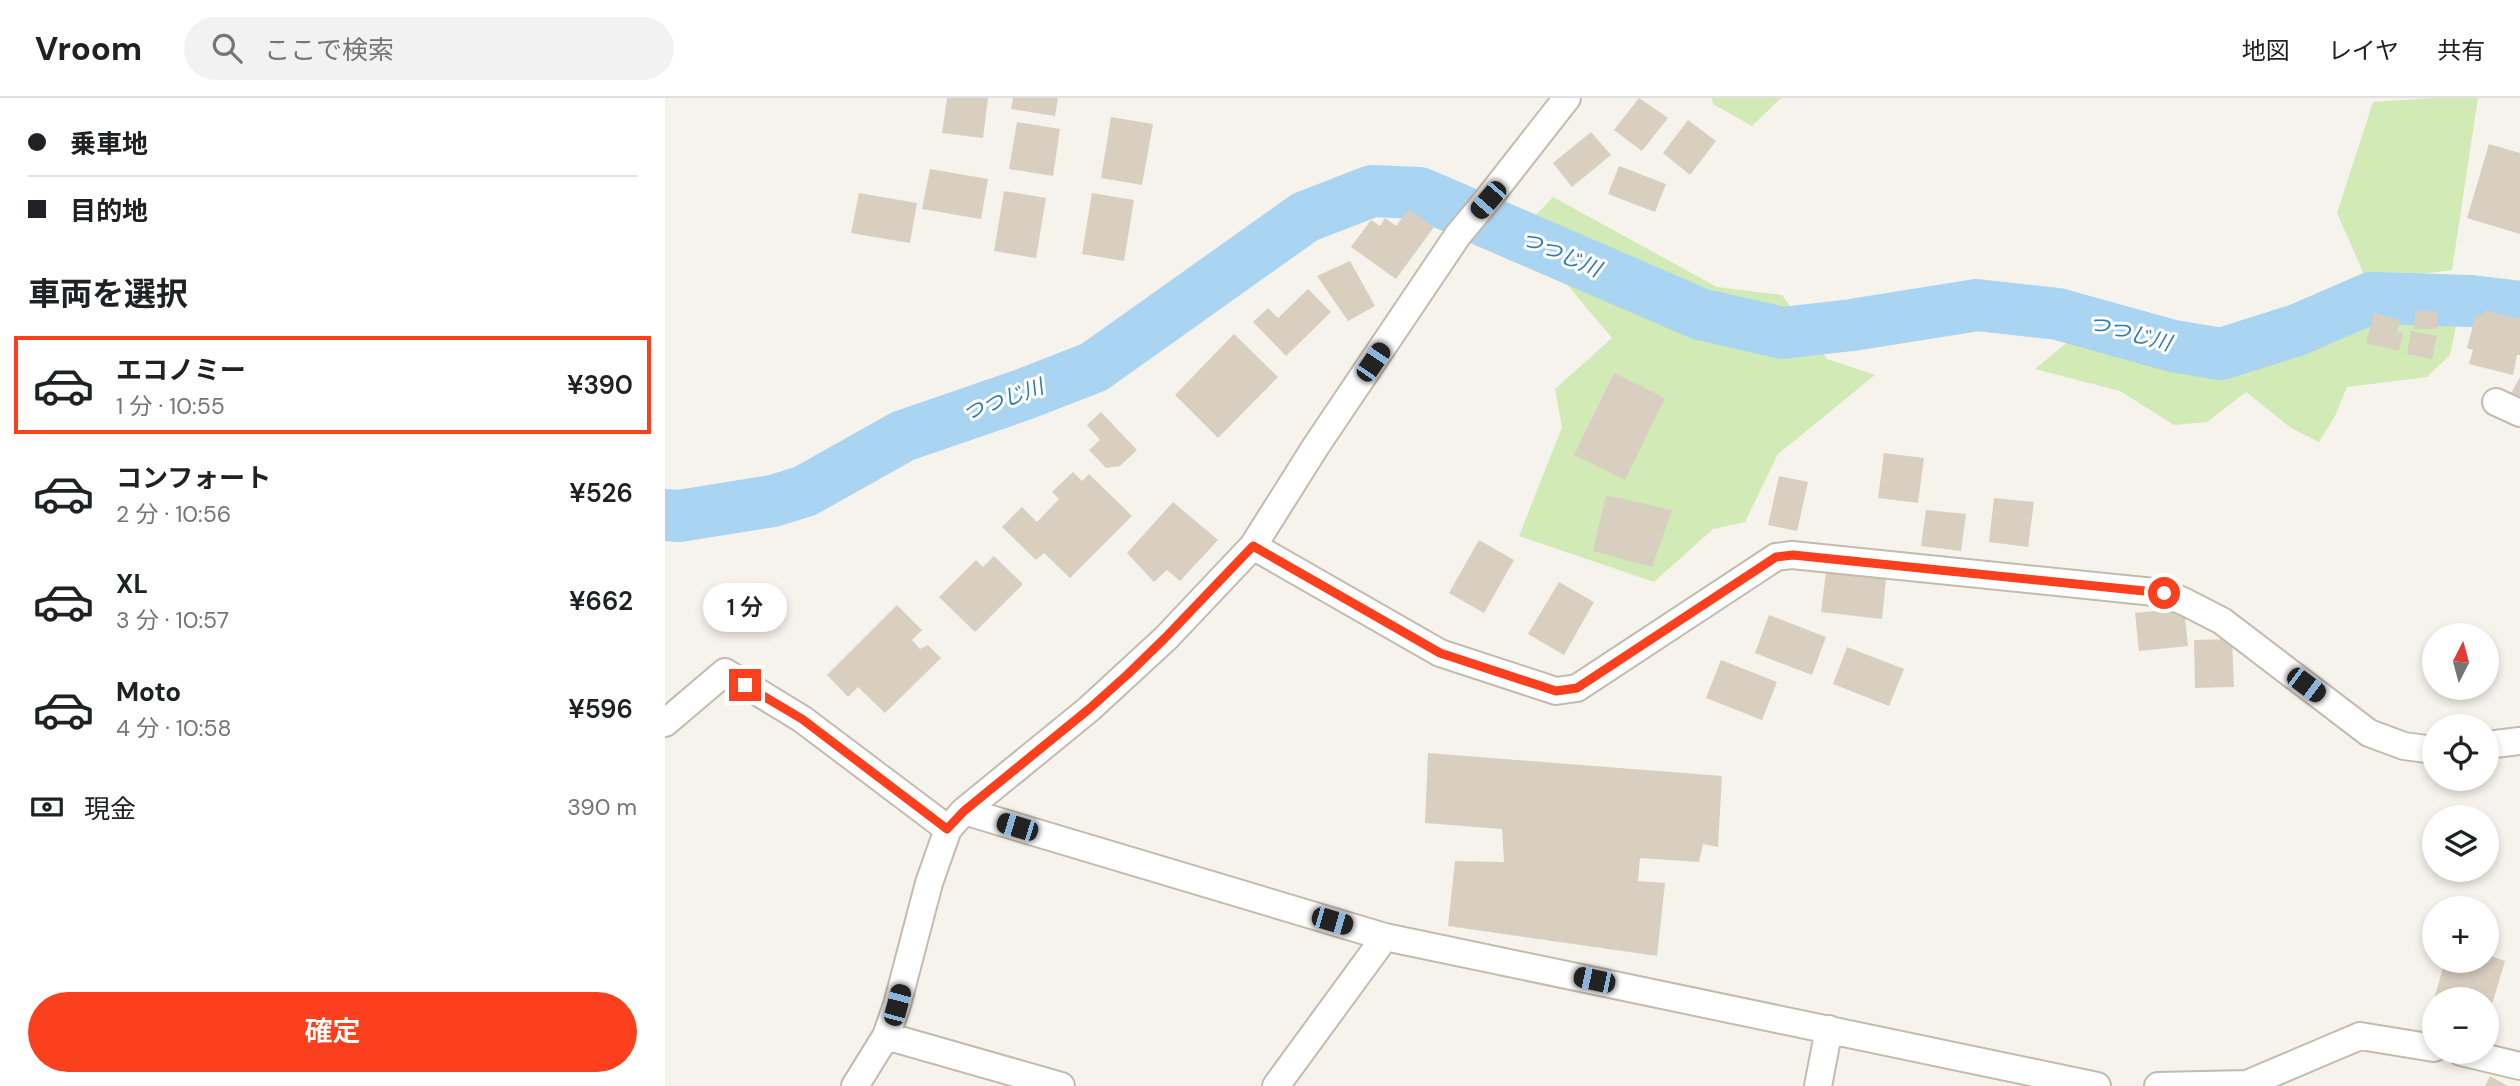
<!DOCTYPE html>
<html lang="ja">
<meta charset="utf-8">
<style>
:root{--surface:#fff;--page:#f2f2f2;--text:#202124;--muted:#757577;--line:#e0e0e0;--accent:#fc3f1d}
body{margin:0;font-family:"DM Sans","Noto Sans JP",sans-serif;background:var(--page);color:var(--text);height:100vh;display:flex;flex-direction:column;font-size:26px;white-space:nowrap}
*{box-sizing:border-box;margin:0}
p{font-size:23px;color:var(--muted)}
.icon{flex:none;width:38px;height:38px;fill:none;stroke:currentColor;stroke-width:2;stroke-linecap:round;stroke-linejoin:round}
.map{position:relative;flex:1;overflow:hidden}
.drawer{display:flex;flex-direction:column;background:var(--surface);width:665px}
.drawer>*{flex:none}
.top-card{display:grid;align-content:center;height:154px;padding:0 28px;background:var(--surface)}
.needle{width:46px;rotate:6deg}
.controls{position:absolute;left:1757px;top:525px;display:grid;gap:14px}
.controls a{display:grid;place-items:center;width:77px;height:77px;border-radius:50%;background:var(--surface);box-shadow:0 4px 10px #0003;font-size:35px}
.end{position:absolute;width:32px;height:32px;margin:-16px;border:9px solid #fc3f1d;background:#fff;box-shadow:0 0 0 4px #fff}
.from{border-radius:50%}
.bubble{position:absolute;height:49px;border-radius:24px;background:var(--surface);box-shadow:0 4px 10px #0003;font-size:23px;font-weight:600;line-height:49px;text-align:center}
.car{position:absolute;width:21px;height:42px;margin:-21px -10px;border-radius:9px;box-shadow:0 0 5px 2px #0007;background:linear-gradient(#222 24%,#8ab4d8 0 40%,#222 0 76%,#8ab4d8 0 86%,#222 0)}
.top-card b{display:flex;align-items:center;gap:24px;height:66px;font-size:26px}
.top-card b+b{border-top:2px solid var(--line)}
.top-card i{width:18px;height:18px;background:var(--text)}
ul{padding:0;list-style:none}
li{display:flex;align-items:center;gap:21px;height:98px;margin:0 14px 10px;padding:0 14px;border:4px solid transparent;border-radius:0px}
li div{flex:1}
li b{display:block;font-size:26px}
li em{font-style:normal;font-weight:600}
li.selected{border-color:var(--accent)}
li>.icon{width:63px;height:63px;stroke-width:1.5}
h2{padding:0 28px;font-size:32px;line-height:84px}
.pay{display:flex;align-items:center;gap:18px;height:77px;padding:0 28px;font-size:26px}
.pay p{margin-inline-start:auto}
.cta{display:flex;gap:14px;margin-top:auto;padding:14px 28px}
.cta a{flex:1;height:80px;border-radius:42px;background:var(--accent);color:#fff;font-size:28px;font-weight:600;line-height:80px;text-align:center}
header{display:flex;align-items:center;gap:42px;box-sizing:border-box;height:98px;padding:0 35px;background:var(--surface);border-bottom:2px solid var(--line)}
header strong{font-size:33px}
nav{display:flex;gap:38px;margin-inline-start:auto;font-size:24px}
.search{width:490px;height:63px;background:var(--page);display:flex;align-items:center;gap:18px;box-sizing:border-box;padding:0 24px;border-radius:38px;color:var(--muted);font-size:26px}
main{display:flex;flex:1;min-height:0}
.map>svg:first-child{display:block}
.green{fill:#d2eab5}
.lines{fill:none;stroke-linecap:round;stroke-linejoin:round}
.river{stroke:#a9d4f2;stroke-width:52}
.building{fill:#d8cfc1}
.minor-casing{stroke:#c2bbae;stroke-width:30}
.minor{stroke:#fff;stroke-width:26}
.route{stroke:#fc3f1d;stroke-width:9}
.labels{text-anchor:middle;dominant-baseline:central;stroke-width:6;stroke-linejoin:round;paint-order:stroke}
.water-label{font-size:21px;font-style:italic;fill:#2e7ab2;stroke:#fff}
</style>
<header>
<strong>Vroom</strong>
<div class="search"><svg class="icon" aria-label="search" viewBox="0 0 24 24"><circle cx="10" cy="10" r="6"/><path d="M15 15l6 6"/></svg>ここで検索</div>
<nav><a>地図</a><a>レイヤ</a><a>共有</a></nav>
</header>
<main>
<section class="drawer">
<div class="top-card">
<b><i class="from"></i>乗車地</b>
<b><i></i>目的地</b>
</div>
<h2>車両を選択</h2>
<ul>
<li class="selected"><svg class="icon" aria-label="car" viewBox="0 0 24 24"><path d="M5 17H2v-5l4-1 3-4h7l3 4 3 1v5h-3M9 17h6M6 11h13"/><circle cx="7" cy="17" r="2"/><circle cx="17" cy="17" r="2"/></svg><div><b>エコノミー</b><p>1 分 · 10:55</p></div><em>¥390</em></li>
<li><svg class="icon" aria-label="car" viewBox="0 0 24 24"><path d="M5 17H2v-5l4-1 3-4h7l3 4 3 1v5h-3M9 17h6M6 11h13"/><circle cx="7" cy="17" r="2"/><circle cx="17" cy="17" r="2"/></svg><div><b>コンフォート</b><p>2 分 · 10:56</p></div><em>¥526</em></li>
<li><svg class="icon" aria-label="car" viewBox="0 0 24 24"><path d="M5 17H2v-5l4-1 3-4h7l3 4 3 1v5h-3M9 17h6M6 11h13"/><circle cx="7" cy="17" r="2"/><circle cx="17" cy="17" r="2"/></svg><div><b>XL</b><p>3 分 · 10:57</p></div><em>¥662</em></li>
<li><svg class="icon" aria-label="car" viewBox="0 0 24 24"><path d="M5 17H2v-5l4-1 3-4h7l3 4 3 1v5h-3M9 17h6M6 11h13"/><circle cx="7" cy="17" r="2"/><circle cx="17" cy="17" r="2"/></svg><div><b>Moto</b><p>4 分 · 10:58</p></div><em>¥596</em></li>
</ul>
<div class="pay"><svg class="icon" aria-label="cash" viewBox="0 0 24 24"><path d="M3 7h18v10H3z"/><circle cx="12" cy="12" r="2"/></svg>現金<p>390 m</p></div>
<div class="cta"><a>確定</a></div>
</section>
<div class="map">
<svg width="1855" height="988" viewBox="0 0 1855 988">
<rect width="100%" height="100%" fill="#f6f3ec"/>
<path class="green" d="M1047,0H1116L1087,28L1048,6Z
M1769,0H1813L1787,172L1702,183L1672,115L1708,4Z
M888,99L1052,189L1117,197L1162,261L1210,277L1113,356L1080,424L1048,431L989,484L854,438L897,329L890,291L947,240L899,183L834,156Z
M1694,198L1792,223L1785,257L1762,279L1682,289L1670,318L1654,344L1626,330L1581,294L1542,324L1509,327L1455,293L1370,271L1410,238H1550L1597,235Z"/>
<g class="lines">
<path class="river" d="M0,417L14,418L108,403L140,393L238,338L357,297L429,269L640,119L707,93L755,95L1035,216L1117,235L1187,227L1312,207L1393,216L1508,248L1556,256L1632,232L1706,200L1806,203L1855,209"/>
</g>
<path class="building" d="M282,0H323L318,40L277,35Z
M348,0H393L390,18L346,11Z
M974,0L1003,20L977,53L949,32Z
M446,19L488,26L477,87L436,80Z
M1023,22L1051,43L1025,77L998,55Z
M352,24L395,31L388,78L344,71Z
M926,34L946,57L907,89L888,65Z
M1824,46L1855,55V136L1802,120Z
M954,68L1001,86L990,114L943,96Z
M265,71L323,81L316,121L257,111Z
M339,93L381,100L371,160L329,153Z
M194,95L252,105L245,145L186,135Z
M427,95L469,102L459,163L417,156Z
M744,111L769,129L731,181L686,149L706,122L715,128L720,120L731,128Z
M685,163L710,208L683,223L652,178Z
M643,191L666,214L621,258L588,224L603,210L613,220Z
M1819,212L1855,221V257H1852L1848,277L1804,266L1808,252L1802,250L1811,216L1818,217Z
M1750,213H1772V231H1749Z
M1709,215L1735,222L1732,234L1738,235L1734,253L1701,245Z
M1746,233L1772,238L1767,261L1742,256Z
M569,236L613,279L553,340L510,297Z
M949,275L1000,300L960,382L909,357Z
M1855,279V306L1844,299Z
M436,314L472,352L455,368L441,370L424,352L435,342L422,327Z
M1219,355L1259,360L1253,405L1213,400Z
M408,374L417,383L424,376L467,418L405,480L379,455L371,462L337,429L357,409L372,424L394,401L387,394Z
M1114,378L1143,384L1132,433L1103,427Z
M941,397L1007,412L987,469L928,453Z
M1329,400L1369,404L1363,449L1324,444Z
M508,404L553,442L515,483L502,472L489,484L462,455Z
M1261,412L1301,416L1296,453L1256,448Z
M814,442L849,462L819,515L784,495Z
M329,458L358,486L310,534L274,499L311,462L318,469Z
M1161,474L1221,481L1217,521L1156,514Z
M894,484L929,504L899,557L863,536Z
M232,507L257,532L247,542L255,551L263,547L276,560L220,615L193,589L183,599L162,577Z
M1519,510L1523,548L1474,553L1470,515Z
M1104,517L1161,539L1147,577L1090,555Z
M1567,541L1569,589L1530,590L1529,542Z
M1182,549L1239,571L1224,608L1168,586Z
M1056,562L1112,584L1097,622L1041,600Z
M763,655L1057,678L1053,749L1038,746L1034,764L975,760L973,783L1000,785L992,858L783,828L790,763L839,764L837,731L760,725Z
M1822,856L1840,863L1822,923V901H1769L1780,863H1822Z
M1825,978L1843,988H1820Z"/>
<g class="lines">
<defs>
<path id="minor" d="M1831,304L1855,315
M588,448L775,555L891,593L912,590L1111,459L1127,457L1499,495L1520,504L1557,523L1704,635L1739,648L1769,652
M0,625L60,574L137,621L283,731
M1822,647L1855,643
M299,713L720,839L1432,988
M221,938L396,988
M1796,954L1855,968
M190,988L221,938L232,907L264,785L283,731L299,713L424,611L501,540L588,448L651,348L793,137L823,101L902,0
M611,988L720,839
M1153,988L1164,931
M1493,988L1582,986L1695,938L1769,950"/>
</defs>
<use href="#minor" class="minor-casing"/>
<use href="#minor" class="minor"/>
</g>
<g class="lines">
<path class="route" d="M80,587L137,621L282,731L299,713L424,611L463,576L500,540L588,448L775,555L891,593L912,590L1111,459L1128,457L1499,495"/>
</g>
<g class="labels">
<g class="water-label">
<text transform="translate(896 156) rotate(23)">つつじ川</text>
<text transform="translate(1465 235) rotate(15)">つつじ川</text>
<text transform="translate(338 302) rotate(-20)">つつじ川</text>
</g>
</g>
</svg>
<div class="controls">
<a><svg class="needle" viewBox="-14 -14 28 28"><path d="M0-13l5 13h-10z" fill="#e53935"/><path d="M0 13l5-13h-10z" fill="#757577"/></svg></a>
<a><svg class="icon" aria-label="locate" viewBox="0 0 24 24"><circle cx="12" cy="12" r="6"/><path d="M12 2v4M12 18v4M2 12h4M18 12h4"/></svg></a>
<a><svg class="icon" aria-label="layers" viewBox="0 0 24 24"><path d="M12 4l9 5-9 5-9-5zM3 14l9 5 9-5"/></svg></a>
<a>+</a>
<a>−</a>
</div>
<i class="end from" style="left:1499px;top:495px"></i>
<i class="end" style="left:80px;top:587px"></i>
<div class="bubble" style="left:38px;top:485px;width:84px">1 分</div>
<i class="car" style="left:823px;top:102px;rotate:221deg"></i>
<i class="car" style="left:708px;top:264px;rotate:34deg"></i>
<i class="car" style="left:1641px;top:587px;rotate:127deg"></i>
<i class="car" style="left:352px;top:729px;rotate:287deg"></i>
<i class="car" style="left:667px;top:823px;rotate:106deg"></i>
<i class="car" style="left:929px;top:882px;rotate:282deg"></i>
<i class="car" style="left:232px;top:907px;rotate:15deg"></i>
</div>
</main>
